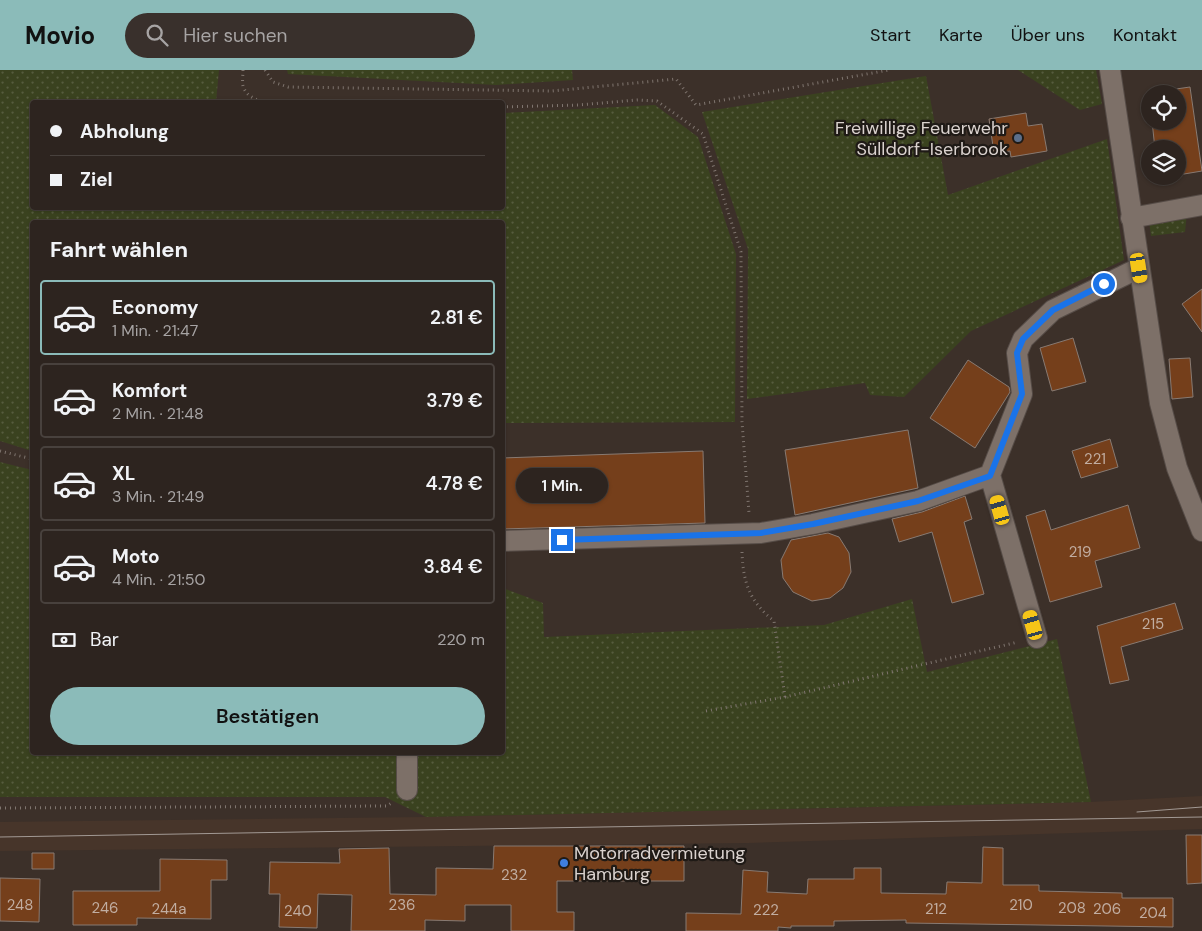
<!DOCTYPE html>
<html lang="de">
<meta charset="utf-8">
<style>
:root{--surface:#2d241f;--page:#39302c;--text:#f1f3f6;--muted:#a7a4a4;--line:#48413d;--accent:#8bbbb9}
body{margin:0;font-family:"DM Sans",sans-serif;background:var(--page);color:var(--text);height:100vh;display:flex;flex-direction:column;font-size:19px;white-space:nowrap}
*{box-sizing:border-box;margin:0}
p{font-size:16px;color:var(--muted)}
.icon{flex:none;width:28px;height:28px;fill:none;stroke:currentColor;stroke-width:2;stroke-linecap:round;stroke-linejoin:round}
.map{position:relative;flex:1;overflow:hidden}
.details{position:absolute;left:30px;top:150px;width:475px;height:535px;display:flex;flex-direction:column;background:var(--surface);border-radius:5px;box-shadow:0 1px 4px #0004,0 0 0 1px var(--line)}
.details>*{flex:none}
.guide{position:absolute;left:30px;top:30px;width:475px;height:110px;border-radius:5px;box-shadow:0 1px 4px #0004,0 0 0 1px var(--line);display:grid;align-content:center;height:110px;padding:0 20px;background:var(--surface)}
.tools{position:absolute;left:1141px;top:15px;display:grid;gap:10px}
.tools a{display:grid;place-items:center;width:45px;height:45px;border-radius:50%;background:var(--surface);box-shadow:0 1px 4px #0004,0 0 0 1px var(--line);font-size:25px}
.end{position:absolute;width:22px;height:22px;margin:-11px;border:6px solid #1a73e8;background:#fff;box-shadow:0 0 0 2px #fff}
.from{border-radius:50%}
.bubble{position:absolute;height:35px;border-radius:18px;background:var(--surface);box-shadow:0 1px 4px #0004,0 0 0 1px var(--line);font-size:16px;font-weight:600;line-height:35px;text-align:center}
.car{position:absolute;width:15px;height:30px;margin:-15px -8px;border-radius:6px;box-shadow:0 0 4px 1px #0007;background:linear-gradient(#f5c518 24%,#345 0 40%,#f5c518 0 76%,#345 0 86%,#f5c518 0)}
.guide b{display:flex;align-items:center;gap:18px;height:48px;font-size:19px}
.guide b+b{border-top:1px solid var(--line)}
.guide i{width:12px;height:12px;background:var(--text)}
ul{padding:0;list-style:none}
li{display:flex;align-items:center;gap:15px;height:75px;margin:0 10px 8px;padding:0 10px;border:2px solid var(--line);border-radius:5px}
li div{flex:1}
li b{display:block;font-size:19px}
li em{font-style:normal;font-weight:600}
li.active{border-color:var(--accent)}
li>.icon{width:45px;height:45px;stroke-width:1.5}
h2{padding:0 20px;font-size:22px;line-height:60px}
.pay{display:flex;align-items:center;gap:12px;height:55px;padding:0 20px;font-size:19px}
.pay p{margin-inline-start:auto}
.cta{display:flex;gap:10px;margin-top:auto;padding:10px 20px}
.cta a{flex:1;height:58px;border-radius:30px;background:var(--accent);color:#111;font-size:20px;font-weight:600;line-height:58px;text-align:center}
header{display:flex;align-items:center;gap:30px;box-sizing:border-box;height:70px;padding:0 25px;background:var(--accent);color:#111}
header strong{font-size:24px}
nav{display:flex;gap:28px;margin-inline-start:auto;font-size:18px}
.search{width:350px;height:45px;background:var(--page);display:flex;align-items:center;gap:12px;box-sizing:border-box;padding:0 18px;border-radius:28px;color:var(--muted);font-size:19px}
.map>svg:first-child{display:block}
.built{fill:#47352a}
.grass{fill:url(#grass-dots)}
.building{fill:#753f1b;stroke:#887a72}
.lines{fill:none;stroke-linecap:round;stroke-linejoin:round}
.minor-casing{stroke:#564c47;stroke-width:22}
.path{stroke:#7f756f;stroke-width:3;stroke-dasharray:1 4;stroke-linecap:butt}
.minor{stroke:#7d7068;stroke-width:20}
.tram{stroke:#a29994;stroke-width:1}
.route{stroke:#1a73e8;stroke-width:6}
.service-dot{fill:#5c6f8a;stroke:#1f1a16;stroke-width:2}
.shop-dot{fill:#3f7fe0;stroke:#1f1a16;stroke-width:2}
.labels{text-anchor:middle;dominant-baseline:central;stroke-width:4.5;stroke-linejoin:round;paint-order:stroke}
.number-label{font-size:15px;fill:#c1ada1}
.poi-label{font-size:18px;fill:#dad2ce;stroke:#1f1a16;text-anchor:end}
</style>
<header>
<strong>Movio</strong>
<div class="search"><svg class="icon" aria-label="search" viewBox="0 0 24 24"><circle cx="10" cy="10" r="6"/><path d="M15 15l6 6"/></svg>Hier suchen</div>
<nav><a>Start</a><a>Karte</a><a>Über uns</a><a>Kontakt</a></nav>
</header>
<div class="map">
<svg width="1202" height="861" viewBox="0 0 1202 861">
<defs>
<pattern id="grass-dots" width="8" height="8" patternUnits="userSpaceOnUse" patternTransform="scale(1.25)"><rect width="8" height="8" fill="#3a421f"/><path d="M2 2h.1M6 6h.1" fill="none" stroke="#565c3e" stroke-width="1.8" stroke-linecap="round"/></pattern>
</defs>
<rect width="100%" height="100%" fill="#3c3029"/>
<path class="built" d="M1202,726V759L748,773L0,781V752L426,747L1090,732Z"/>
<path class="grass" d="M0,0H219L216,32H32V138H502L503,43L655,35L698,67L736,184L735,352L503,353L502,152H32V381L0,371Z
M287,0H572L573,10L496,15L288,4Z
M1018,0H1096L1102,34L1080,40Z
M926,6L948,125L1107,69L1124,190L971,261L904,327L870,325L865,313L747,329L748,179L702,42Z
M1187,143L1185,162L1151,166L1149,151Z
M0,392L32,400V682H502L503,518L543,533L544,567L824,555L912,529L927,602L1057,569L1091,732L426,747L385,727H0Z"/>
<path class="building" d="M1190,17L1202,101L1178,105V79H1155L1152,51H1178V24H1162V21Z
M1026,43L1028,56L1042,54L1047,81L1011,87L1010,81L994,83L989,49Z
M1202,219V262L1182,234Z
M1073,268L1086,312L1052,321L1040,278Z
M1190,288L1193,327L1172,329L1169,289Z
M968,290L1009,317L1010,322L975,378L930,348Z
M908,360L918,418L795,445L785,380Z
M1110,369L1118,397L1081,408L1072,381Z
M703,381L705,453L502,459V388Z
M965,426L972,449L964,452L984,524L952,533L932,462L899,472L892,449L922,442Z
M1128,435L1140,478L1095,491L1102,517L1050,532L1026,446L1045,440L1051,460Z
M828,463L839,467L849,483L851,502L843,518L830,528L812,531L793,522L783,508L781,490L791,470Z
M1175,533L1183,559L1121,577L1129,610L1110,614L1097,556Z
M1186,765H1202V813L1187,814Z
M494,776H684V811H557V842H574V861H511V835H465V851L425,850V861H351L352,825L318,824L317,858L279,857L280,824H269L270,792L340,793L339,779L389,778L390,824L436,825V798L493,799Z
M983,777L1003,778V815H1039V821L1122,823V828H1173V857L906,853V850L834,851V856H791V858L778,857V861H686V843L741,844L743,800L768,802L767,822L807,824L808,809H854V798H881V823L946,824L947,812L982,813Z
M32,783H54V799H32Z
M160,789L227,790V810H211V849L137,848V855H73V821H160Z
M0,808L40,809L39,852L0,851Z"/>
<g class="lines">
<defs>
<path id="minor" d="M1110,0L1160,333L1177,398L1202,461
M1131,148L1202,135
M502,471L761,463L813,454L918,431L990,405
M1037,568L990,405L1022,324L1017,283L1023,269L1053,240L1139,198
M407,682V720"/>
</defs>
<use href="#minor" class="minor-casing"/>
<path class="path" d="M243,0C243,5 242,11 243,16C250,39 291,32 309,32
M265,0L273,12L288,17L552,21L676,9L696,35L889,0
M502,37L578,35L637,30L657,31L703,64L741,182L742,352L749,443
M0,381L32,389
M742,482C743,513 750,532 774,551L785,627
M706,641L785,627L1018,572
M0,738L387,736L393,732"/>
<use href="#minor" class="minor"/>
<path class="tram" d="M1137,742L1202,737
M0,767L1202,747"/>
</g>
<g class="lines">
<path class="route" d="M562,470L761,463L813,454L918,431L990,406L1022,324L1017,283L1023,269L1053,240L1104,214"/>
</g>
<circle class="service-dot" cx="1018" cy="68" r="5"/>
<circle class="shop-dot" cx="564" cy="793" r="5"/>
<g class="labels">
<g class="number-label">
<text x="1095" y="389">221</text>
<text x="1080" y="482">219</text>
<text x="1153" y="554">215</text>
<text x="514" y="805">232</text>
<text x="20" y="835">248</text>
<text x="402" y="835">236</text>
<text x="1021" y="835">210</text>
<text x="105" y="838">246</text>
<text x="1072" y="838">208</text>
<text x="169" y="839">244a</text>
<text x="936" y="839">212</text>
<text x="1107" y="839">206</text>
<text x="766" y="840">222</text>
<text x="298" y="841">240</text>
<text x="1153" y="843">204</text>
</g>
<g class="poi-label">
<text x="1008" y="58">Freiwillige Feuerwehr<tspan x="1008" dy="21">Sülldorf-Iserbrook</tspan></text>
<text x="574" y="783" text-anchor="start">Motorradvermietung<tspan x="574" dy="21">Hamburg</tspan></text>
</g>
</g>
</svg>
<div class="tools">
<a><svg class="icon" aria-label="locate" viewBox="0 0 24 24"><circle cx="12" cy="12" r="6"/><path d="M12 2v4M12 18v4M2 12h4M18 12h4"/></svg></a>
<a><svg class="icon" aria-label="layers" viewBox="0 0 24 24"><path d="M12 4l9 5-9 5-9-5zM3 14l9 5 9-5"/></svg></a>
</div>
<i class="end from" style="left:1104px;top:214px"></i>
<i class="end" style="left:562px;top:470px"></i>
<div class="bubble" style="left:516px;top:398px;width:92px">1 Min.</div>
<i class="car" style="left:1139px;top:198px;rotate:171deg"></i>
<i class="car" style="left:1000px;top:440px;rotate:344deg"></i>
<i class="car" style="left:1033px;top:555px;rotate:344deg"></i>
<div class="guide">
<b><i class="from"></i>Abholung</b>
<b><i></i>Ziel</b>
</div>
<section class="details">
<h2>Fahrt wählen</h2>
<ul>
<li class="active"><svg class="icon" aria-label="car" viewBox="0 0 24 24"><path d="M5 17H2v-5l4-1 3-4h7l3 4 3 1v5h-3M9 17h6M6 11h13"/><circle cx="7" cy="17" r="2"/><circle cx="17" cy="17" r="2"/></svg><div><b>Economy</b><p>1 Min. · 21:47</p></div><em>2.81 €</em></li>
<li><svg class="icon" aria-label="car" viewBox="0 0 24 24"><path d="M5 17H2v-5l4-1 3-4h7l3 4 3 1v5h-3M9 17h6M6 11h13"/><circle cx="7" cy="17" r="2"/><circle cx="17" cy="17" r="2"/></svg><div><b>Komfort</b><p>2 Min. · 21:48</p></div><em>3.79 €</em></li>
<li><svg class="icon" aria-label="car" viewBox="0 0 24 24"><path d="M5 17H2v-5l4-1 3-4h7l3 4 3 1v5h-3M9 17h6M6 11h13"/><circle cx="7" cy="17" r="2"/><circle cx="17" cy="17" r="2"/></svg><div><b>XL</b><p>3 Min. · 21:49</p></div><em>4.78 €</em></li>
<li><svg class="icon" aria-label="car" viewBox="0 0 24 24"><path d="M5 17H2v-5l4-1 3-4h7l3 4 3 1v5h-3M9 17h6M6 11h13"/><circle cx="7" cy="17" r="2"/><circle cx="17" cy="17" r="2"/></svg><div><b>Moto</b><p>4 Min. · 21:50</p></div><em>3.84 €</em></li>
</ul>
<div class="pay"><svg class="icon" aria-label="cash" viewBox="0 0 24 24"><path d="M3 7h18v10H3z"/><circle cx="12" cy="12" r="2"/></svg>Bar<p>220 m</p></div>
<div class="cta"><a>Bestätigen</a></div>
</section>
</div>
